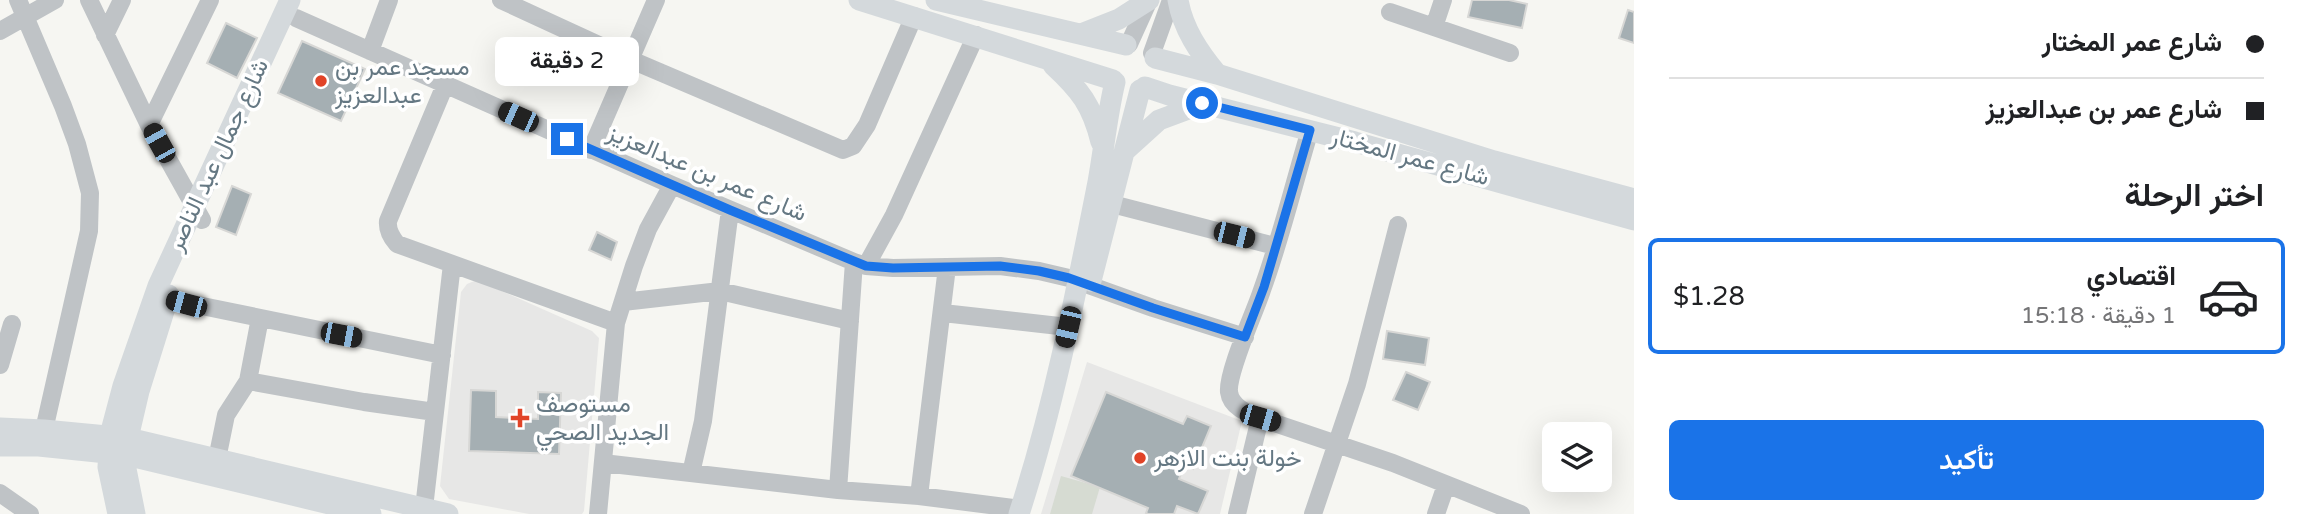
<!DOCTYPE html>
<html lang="ar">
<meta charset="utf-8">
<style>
:root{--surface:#fff;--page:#f6f6f6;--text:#202124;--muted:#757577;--line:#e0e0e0;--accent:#1a73e8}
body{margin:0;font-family:"Varela Round",Vazirmatn,sans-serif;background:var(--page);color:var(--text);direction:rtl;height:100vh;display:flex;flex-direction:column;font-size:26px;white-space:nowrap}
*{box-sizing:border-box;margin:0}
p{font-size:23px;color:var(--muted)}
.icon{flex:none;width:38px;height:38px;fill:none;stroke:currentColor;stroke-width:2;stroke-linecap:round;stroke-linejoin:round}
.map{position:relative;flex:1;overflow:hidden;direction:ltr}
.drawer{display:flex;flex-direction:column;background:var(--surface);width:665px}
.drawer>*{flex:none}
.guide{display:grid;align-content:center;height:154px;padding:0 35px;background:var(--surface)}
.buttons{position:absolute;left:1542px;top:422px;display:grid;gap:14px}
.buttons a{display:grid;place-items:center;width:70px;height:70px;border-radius:10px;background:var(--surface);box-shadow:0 7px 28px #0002;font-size:35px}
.end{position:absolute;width:32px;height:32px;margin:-16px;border:9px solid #1a73e8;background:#fff;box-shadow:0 0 0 4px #fff}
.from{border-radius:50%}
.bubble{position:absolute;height:49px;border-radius:10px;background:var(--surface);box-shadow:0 7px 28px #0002;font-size:23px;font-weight:600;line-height:49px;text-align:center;direction:rtl}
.car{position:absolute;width:21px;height:42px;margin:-21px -10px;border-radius:9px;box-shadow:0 0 5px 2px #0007;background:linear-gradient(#222 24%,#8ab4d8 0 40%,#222 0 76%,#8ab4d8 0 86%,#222 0)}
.guide b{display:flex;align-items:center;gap:24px;height:66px;font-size:26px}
.guide b+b{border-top:2px solid var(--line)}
.guide i{width:18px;height:18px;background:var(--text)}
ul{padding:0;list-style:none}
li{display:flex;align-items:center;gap:21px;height:116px;margin:0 14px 10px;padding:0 21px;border:4px solid var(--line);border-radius:10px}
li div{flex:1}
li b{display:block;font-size:26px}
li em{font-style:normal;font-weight:600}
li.active{border-color:var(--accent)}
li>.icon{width:63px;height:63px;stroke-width:1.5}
h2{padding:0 35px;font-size:32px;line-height:84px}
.action{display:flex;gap:14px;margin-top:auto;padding:14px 35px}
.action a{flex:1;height:80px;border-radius:10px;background:var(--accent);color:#fff;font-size:28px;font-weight:600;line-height:80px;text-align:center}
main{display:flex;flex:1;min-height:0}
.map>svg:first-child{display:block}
.built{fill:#e7e7e6}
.green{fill:#d6dbd2}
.building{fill:#a5afb3;stroke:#d7d7d5;stroke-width:2}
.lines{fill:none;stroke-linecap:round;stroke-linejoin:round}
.minor{stroke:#bfc3c6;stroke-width:18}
.major{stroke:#d4d9dc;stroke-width:21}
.route{stroke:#1a73e8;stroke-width:9}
.poi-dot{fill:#e14327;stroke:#fff;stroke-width:2.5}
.labels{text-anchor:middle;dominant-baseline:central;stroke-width:7;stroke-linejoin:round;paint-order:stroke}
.poi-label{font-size:24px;fill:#657883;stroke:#fff;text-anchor:start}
.street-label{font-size:24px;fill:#657883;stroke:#fff}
</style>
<main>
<section class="drawer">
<div class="guide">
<b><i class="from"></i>شارع عمر المختار</b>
<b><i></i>شارع عمر بن عبدالعزيز</b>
</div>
<h2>اختر الرحلة</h2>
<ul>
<li class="active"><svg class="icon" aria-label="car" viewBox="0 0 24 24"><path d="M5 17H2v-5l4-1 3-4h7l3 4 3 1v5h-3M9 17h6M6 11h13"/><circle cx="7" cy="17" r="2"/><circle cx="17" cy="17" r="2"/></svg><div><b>اقتصادي</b><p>1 دقيقة · 15:18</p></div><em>$1.28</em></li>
</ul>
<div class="action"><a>تأكيد</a></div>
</section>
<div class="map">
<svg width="1634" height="514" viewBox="0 0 1634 514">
<rect width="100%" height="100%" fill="#f6f6f2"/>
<path class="built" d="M477,280L592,331L599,338L584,511L582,514H529L449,499L440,486L461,292L467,284Z
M1087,362L1242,421L1220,514H1041Z"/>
<path class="green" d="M1061,476L1100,487L1092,514H1050Z"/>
<path class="building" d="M1472,0H1509L1527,4L1522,28L1468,17Z
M1628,10L1634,12V43L1619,38Z
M226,23L257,38L237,78L207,63Z
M302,41L365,69L341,121L278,93Z
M232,186L251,194L236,235L216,227Z
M597,232L617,242L611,260L589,250Z
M1387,331L1429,338L1425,365L1383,359Z
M1406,372L1430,382L1418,410L1393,400Z
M471,390L496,391V417L538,419V392L561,393L559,454L469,451Z
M1106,392L1183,424L1187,416L1211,426L1193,469L1184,466L1179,479L1208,491L1198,514L1177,506L1174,514H1148L1146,513L1148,508L1071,476Z"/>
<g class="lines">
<path class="minor" d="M18,0L63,106L77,144L90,193L89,231L44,430
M89,0L149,125L202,220
M501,0L629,59L843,150L853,146L867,125L914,16
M1390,12L1510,53
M296,18L672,185L854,262L866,266L893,268L1000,266L1039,271L1069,278L1153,308L1245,337
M1434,27L1443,0
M0,31L55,0
M105,35L122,0
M1129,44L1149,0
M370,51L389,0
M1152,53L1171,0
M445,85L388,221C387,230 391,237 397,244L616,323
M149,125L210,0
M1310,130C1294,183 1281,238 1262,290C1255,312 1227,372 1229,392C1231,407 1247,413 1260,418L1393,463L1521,514
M591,150L656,0
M1112,204L1275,246
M866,266L894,215L976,35
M168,299L442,355
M623,302L720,291L850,321
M943,313L1068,327
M0,365L12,324
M248,381L364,402L435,412
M217,459L226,415L248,381L260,318
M603,463L838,490L919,496L1021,509
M691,473L703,421L730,210
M838,490L854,262
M0,493L30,514
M919,496L947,267
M424,508L452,264
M598,514L616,323L634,266L648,229L672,185
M1237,514L1260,418
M1313,514L1357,384L1398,225
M1436,514L1446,485"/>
<path class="major" d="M859,0L1113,80
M936,0L1126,45
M1178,0C1183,29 1199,52 1217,74
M1081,34L1119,19L1149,0
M1155,58L1217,74L1494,161L1634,199
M1053,65C1080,90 1092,105 1101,142
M1145,87L1169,95L1355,142L1634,220
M1127,149L1159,120L1202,104
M1091,281L1140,90
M0,428L44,430L128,438L448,514
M0,446H39L126,455L371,514
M118,514L108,467L110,435L123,386L158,286L290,0
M135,514L126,469L128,438L139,391L169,295
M1019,514C1054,406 1076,293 1098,182C1104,149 1107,115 1115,82"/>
</g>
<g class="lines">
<path class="route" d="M567,139L730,210L866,266L893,268L1000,266L1039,271L1069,278L1153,308L1245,337L1264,287L1310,130L1202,103"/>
</g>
<g class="poi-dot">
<circle cx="321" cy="81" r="7"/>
<path d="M516.5 407.5h7v7h7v7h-7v7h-7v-7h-7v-7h7z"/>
<circle cx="1140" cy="458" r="7"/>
</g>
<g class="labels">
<g class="poi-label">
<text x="335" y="67">مسجد عمر بن<tspan x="335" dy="28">عبدالعزيز</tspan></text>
<text x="536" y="404">مستوصف<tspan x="536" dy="28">الجديد الصحي</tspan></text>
<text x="1154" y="458">خولة بنت الازهر</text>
</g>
<g class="street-label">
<text transform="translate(218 155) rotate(-65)">شارع جمال عبد الناصر</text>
<text transform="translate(1410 157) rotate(15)">شارع عمر المختار</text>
<text transform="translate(707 173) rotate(23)">شارع عمر بن عبدالعزيز</text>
</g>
</g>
</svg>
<div class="buttons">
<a><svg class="icon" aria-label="layers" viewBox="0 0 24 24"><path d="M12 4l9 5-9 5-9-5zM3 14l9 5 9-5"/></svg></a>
</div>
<i class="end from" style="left:1202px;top:103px"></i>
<i class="end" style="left:567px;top:139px"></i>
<div class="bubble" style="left:495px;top:37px;width:144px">2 دقيقة</div>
<i class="car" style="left:518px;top:117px;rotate:294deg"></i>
<i class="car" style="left:159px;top:143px;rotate:331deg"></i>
<i class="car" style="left:1234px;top:235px;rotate:104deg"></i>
<i class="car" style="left:186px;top:304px;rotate:285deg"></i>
<i class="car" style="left:1068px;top:327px;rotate:193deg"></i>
<i class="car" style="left:341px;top:335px;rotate:101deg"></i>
<i class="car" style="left:1260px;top:418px;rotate:106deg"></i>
</div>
</main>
